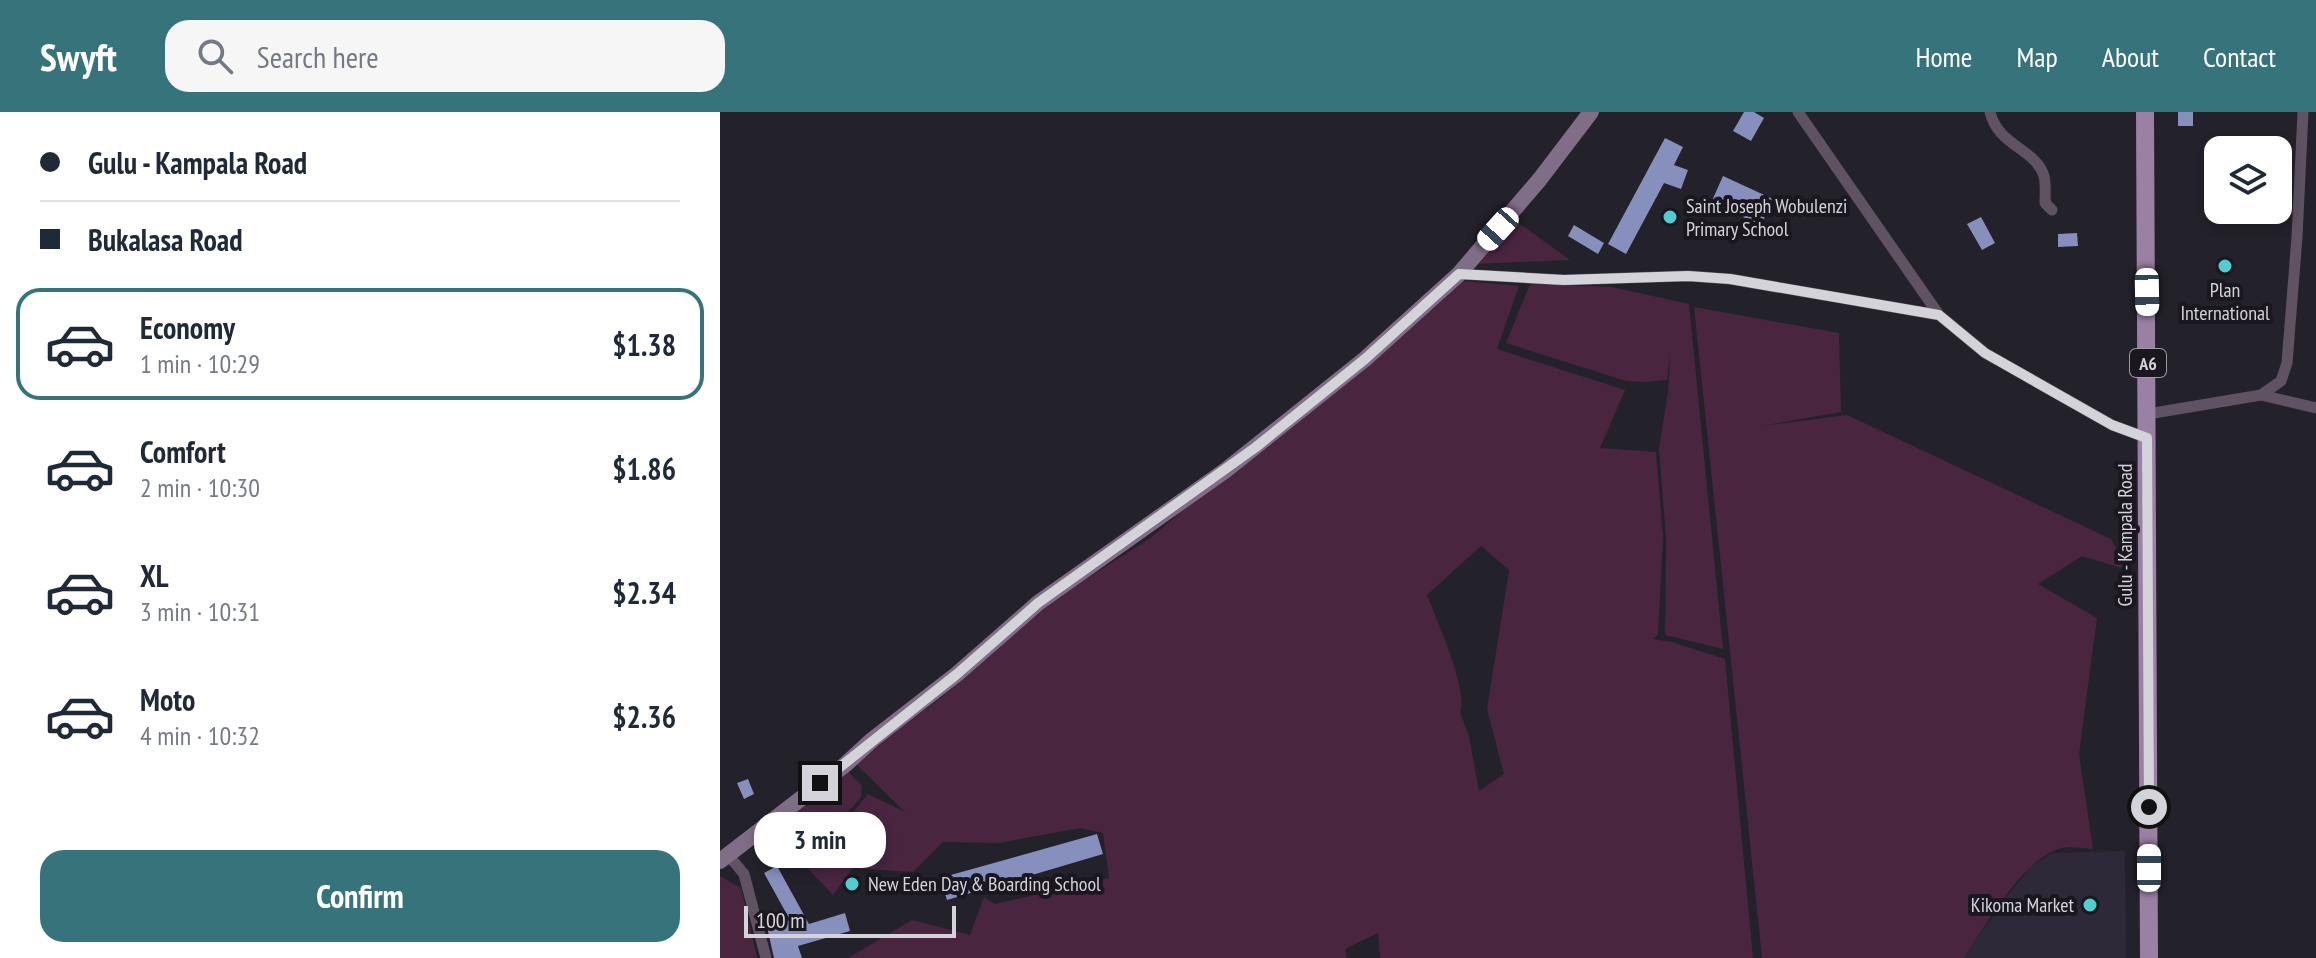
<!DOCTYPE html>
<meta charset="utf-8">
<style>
:root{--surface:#fff;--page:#f6f6f7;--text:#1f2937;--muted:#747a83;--line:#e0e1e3;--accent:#36737b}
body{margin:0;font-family:"PT Sans Narrow",sans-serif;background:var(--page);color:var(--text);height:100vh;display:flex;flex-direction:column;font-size:30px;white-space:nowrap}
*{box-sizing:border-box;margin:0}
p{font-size:26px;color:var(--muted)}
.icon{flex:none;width:44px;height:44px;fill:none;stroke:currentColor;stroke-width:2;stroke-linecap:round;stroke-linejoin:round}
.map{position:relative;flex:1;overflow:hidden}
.side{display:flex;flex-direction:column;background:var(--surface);width:720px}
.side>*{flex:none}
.hud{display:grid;align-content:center;height:176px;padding:0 40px;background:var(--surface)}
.controls{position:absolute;left:1484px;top:24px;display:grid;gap:16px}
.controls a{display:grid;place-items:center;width:88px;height:88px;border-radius:16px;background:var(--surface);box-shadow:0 4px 12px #0003;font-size:40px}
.scale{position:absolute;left:24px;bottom:20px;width:212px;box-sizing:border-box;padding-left:8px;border:4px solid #d4d3d9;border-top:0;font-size:22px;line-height:28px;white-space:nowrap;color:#d4d3d9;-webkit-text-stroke:6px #1a1720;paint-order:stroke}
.end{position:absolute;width:36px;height:36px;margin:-18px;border:10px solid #d4d3d9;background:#111;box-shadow:0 0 0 4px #111}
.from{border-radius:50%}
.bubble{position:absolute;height:56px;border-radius:24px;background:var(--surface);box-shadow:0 4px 12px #0003;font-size:26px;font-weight:700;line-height:56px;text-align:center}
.car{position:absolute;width:24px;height:48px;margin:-24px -12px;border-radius:10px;box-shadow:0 0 6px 2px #0007;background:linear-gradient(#fff 24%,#345 0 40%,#fff 0 76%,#345 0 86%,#fff 0)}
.hud b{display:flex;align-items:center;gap:28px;height:76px;font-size:30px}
.hud b+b{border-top:2px solid var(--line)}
.hud i{width:20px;height:20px;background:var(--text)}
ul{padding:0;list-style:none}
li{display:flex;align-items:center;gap:24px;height:112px;margin:0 16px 12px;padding:0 24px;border:4px solid transparent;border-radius:24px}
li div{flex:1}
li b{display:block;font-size:30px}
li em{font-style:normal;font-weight:700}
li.on{border-color:var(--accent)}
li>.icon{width:72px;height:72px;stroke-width:1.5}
.cta{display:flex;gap:16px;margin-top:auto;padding:16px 40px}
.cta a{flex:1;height:92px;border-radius:24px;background:var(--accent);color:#fff;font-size:32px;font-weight:700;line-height:92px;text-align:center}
header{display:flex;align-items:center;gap:48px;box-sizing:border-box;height:112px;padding:0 40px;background:var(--accent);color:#fff}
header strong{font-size:38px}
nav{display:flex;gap:44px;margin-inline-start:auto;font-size:28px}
.search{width:560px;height:72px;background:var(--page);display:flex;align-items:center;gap:20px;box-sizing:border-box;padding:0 28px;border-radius:24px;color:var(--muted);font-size:30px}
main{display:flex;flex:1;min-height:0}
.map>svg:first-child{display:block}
.built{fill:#2d2938}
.green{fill:#492540;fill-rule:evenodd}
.building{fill:#878fbd}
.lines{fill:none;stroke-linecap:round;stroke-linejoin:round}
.street{stroke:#5e5263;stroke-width:11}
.secondary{stroke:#806d87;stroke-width:16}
.primary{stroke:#9a81a4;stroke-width:18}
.route{stroke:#d4d3d9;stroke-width:10}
.poi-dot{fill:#52cdcf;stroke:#1a1720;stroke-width:3}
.labels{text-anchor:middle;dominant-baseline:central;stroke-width:8;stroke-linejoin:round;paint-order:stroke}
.shield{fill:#1a1720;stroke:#9c9ba2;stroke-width:2}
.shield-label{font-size:18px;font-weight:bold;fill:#d4d3d9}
.poi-label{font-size:20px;fill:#d4d3d9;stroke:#1a1720;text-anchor:start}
.street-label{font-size:20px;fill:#d4d3d9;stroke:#1a1720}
</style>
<header>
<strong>Swyft</strong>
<div class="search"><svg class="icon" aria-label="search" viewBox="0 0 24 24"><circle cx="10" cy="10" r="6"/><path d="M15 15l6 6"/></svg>Search here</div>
<nav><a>Home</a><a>Map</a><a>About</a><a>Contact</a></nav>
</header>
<main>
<section class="side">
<div class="hud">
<b><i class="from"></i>Gulu - Kampala Road</b>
<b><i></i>Bukalasa Road</b>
</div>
<ul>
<li class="on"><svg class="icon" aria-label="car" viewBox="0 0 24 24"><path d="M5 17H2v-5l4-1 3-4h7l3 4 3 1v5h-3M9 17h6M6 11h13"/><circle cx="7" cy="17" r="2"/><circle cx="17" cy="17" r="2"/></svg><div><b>Economy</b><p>1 min · 10:29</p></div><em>$1.38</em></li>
<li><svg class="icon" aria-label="car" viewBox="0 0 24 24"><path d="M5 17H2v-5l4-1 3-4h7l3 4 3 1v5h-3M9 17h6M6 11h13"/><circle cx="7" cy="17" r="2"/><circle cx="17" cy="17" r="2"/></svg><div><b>Comfort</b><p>2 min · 10:30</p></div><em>$1.86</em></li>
<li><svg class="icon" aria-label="car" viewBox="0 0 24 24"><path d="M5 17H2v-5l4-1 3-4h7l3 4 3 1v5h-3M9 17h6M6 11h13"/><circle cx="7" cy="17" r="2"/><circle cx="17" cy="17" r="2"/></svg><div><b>XL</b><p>3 min · 10:31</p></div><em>$2.34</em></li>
<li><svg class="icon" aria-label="car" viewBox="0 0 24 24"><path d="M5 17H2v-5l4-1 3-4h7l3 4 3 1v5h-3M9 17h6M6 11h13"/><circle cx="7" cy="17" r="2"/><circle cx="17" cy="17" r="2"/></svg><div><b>Moto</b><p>4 min · 10:32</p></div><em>$2.36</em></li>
</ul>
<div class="cta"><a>Confirm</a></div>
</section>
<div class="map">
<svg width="1596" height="846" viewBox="0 0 1596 846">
<rect width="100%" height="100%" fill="#23212a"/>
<path class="built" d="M1405,739L1406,846H1244L1284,787L1312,754L1332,741Z"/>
<path class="green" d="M796,109L850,148L754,152Z
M731,168L799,174L777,237L905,278L880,336L936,340L943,426L938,523L933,527L952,530L1005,547L1033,846H660L658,821L625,837L627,846H128L192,808L250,823L264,785L275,792L389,766L383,721L360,716L279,731L223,730L193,760L133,756L113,783L86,755L148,682L185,700L134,650L221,586L333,488L429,427L707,193L712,199L718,180ZM761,434L789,458L767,597L784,662L759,679L749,624L740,600C749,578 716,507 707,483Z
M810,172L892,175L969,192L1003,537L945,523L946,426L939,336L948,280L950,239L947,268L924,270L906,269L786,231Z
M974,195L1119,221L1121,300L1041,314L1127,303L1391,427L1408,458L1362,444L1318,472L1377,506L1359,642L1373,737C1364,736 1351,734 1342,736C1303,745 1265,815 1244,846H1042Z
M126,657L142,674L141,685L94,740L50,717Z
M0,764L21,776L37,846H0Z"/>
<path class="building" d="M1024,0H1034L1044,6L1031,29L1013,19Z
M1458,0H1473V14H1458Z
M945,26L963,35L954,53L968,58L961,77L944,71L906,142L888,132Z
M1003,64L1053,87L1041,113L991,91Z
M1261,105L1275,131L1262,138L1247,112Z
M854,113L884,131L878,142L848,124Z
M1357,121L1358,134L1338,135V122Z
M28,667L34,682L24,687L17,671Z
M377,722L383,742L227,788L220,766Z
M57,754L89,812L125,801L130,819L78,834L82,846H54L47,815L70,808L44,761Z"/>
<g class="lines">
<path class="street" d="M1078,0L1219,203
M1270,0C1278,34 1316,37 1324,64C1326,72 1325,82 1325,91L1332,98
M739,162L844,168L968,164L1010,167L1219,203L1265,241L1392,313L1427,326
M1541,283L1561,269L1567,251L1577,125L1583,0
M1428,302L1541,283L1596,296
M9,744L24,762L46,846"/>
<path class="secondary" d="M0,749L126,652L152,628L237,562L318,491L506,358L645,247L739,162L820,67L871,0"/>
<path class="primary" d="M1425,0L1429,846"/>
</g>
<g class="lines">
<path class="route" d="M100,671L237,562L318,491L536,335L645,247L739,162L844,168L968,164L1010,167L1219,203L1265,241L1392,313L1427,326L1429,695"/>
</g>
<g class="poi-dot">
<circle cx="950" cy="105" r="8"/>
<circle cx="1505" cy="154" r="8"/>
<circle cx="132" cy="772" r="8"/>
<circle cx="1370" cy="793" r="8"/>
</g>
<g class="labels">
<rect class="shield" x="1410" y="237" width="36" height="28" rx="6"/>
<g class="shield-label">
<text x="1428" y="251">A6</text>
</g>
<g class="poi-label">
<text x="966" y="94">Saint Joseph Wobulenzi<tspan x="966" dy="23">Primary School</tspan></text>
<text x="1505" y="178" text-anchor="middle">Plan<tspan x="1505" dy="23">International</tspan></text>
<text x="148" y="772">New Eden Day &amp; Boarding School</text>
<text x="1354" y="793" text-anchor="end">Kikoma Market</text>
</g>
<g class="street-label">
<text transform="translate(1405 423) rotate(-90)">Gulu - Kampala Road</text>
</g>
</g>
</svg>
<div class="controls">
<a><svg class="icon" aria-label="layers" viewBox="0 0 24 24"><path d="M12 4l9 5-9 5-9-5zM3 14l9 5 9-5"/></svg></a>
</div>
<div class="scale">100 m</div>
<i class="end from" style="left:1429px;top:695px"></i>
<i class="end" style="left:100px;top:671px"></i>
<div class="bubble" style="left:34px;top:700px;width:132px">3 min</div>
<i class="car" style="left:778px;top:117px;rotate:222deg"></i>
<i class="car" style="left:1427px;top:180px;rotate:179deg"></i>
<i class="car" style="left:1429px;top:756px;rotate:0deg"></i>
</div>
</main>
